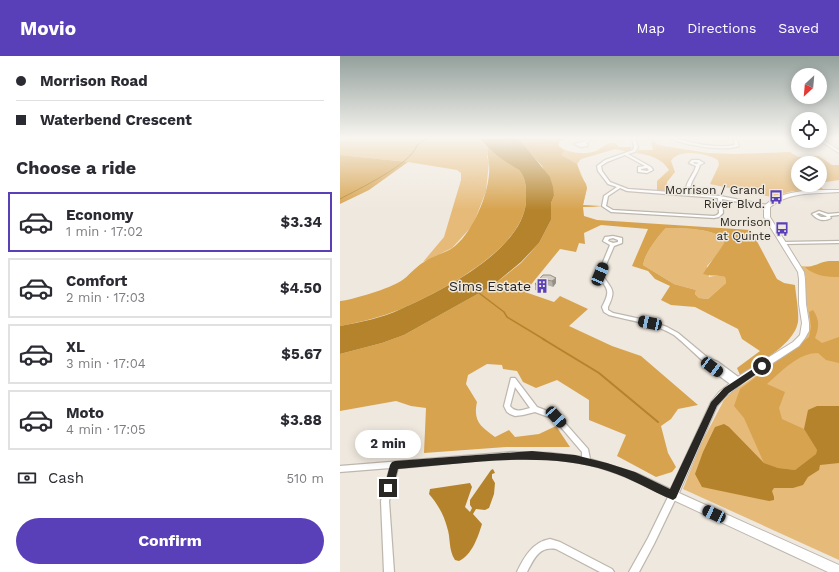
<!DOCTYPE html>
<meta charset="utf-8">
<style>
:root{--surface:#fff;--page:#f2f2f3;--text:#2b2b33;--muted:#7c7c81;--line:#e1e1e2;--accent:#5940b8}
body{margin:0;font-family:"Work Sans",sans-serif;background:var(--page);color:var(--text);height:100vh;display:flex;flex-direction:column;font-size:15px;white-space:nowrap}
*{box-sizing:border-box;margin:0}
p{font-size:13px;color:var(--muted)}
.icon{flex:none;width:22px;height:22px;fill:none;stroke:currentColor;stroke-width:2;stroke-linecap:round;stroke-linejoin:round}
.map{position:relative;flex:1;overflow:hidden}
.side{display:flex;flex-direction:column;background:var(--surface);width:340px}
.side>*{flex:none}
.banner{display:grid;align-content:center;height:88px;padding:0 16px;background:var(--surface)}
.needle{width:26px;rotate:206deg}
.controls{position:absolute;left:451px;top:12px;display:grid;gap:8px}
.controls a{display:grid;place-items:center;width:36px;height:36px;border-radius:50%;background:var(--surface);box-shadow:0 2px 10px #0003;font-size:20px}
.end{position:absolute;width:18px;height:18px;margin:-9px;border:5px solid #292723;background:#fff;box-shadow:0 0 0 2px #fff}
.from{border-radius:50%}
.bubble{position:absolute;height:28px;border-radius:14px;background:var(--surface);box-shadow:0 2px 10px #0003;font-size:13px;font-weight:700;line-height:28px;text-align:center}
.car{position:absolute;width:12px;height:24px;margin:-12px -6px;border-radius:5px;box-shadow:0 0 3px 1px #0007;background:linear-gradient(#222 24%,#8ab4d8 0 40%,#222 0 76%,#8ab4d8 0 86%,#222 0)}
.banner b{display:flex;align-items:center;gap:14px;height:38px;font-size:15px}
.banner b+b{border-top:1px solid var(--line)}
.banner i{width:10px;height:10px;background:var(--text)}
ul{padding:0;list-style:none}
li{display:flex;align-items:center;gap:12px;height:60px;margin:0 8px 6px;padding:0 8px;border:2px solid var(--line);border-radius:0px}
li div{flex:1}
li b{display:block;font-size:15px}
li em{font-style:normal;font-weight:700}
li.on{border-color:var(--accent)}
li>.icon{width:36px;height:36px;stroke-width:1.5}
h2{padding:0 16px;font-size:18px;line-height:48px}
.pay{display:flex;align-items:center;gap:10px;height:44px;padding:0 16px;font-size:15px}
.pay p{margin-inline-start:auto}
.primary-button{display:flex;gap:8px;margin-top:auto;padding:8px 16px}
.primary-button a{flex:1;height:46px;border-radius:24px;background:var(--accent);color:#fff;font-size:16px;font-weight:700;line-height:46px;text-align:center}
header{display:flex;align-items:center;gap:24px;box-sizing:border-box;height:56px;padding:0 20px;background:var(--accent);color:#fff}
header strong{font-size:19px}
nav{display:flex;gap:22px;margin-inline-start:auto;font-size:14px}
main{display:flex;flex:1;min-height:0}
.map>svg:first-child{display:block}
.green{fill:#e6ba78}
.forest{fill:#d7a34f;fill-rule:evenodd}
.water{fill:#b5832b}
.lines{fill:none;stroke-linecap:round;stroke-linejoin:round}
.stream-far2{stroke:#b5832b;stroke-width:1}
.stream-far1{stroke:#b5832b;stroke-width:1.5}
.stream{stroke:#b5832b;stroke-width:2}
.minor-casing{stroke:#beb7ae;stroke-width:2.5}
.tertiary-casing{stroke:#beb7ae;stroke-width:2}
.minor{fill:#fff;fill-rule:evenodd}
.tertiary{fill:#fff;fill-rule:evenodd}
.wall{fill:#b5b0a8}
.shaded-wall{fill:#949088}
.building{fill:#d3cdc3;stroke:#949088}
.route{fill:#292723}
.labels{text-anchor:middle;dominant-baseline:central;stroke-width:3;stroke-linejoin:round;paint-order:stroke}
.far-poi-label{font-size:12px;fill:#292723;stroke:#efe8de;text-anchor:end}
.poi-label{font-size:14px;fill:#292723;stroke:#efe8de;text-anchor:end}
</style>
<header>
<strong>Movio</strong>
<nav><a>Map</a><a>Directions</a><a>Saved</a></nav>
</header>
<main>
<section class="side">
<div class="banner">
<b><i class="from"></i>Morrison Road</b>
<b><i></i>Waterbend Crescent</b>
</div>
<h2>Choose a ride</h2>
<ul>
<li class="on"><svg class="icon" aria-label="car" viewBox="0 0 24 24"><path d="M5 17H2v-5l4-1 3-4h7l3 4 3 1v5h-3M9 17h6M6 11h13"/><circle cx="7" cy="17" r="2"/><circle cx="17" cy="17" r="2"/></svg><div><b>Economy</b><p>1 min · 17:02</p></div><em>$3.34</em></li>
<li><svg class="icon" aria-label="car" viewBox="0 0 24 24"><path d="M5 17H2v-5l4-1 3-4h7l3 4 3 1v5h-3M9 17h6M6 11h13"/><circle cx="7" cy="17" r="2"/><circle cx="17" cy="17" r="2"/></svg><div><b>Comfort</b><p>2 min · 17:03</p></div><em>$4.50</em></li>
<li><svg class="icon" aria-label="car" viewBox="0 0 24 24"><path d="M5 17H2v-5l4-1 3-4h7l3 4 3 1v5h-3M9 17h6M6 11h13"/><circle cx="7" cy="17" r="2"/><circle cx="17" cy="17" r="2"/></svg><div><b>XL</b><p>3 min · 17:04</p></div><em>$5.67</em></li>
<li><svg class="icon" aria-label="car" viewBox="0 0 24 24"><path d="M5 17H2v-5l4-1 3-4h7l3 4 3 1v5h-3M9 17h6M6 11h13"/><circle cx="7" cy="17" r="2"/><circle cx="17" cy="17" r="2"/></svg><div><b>Moto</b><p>4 min · 17:05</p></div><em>$3.88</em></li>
</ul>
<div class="pay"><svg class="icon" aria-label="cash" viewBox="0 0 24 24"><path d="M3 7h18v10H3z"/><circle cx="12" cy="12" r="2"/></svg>Cash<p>510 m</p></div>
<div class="primary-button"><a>Confirm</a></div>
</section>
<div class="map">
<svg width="499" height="516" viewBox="0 0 499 516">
<rect width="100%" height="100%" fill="#efe8de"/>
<path class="green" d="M9,82H141L143,87L148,92L147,101L149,106L146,135L133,169L112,192L83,206L104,181L121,124V117L117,114L68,106L0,99V85Z
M206,82C214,85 220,82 229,82L220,85L218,90C228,97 246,100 258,94C265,90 267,86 275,87L279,91H292L289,96L275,93L241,103L237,108L247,132L243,149L262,151H242Z
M310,82H313L317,88L324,90L368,97L395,98L450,96L458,101L479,100L492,109H499V124L480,127V107H458V129H479L484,134L453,135L431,141L370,128L379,109L378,104C367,97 338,92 331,105L335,116L327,126L326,136L317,135V125L329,114C322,102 309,99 296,97L299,94H313Z
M326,172C341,172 377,172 385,185L379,197L367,210L369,221L379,219L385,221L386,227L368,243L359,242L355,238L356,234L334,228L303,209C305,197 318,180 326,172Z
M499,206V504L343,433L361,388L384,344L392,336L433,308L468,278L470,267L464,232L466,221L460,210L486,212Z"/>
<path class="forest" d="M178,82H206L214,85L221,82H229L220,85L218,89L224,95L221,99L237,108L241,120L246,128L247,132L243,149L261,150L243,151L244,160L257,164L411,174L437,223L444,227L455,229C456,240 459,255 458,266C454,289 418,307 400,319L397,312L420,295L402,283L398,273L355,251L331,249L321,244L330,230L315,223L308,215L292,210L308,173L261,169L244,177L245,188L239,187L236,196L220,193L185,236L214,246L220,240L248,253L229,270L272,290L301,300L358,349L338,353L331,363L321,370L328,397L336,411L332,416L316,421L277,400L286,379L249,364V344L217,324L196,332L183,326L177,315L163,313L162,309L147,308L128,319L126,328L137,346C133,365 140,370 155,381L169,374L175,381L199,378L216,370L230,391H166L84,397L86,352L71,350L56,345L0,355V298L42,287L64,279L152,230L181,207L199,187L211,164V147L214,140L202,110L186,93ZM326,172C341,172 377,172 385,185C379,197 370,206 363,218C371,221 377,218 385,221L386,227L368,243L359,242L355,238L356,234L334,228L303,209C305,197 318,180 326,172Z
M148,92L179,114C187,123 186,134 186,146C182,194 101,235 61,253C42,261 21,266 0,270V245C12,244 51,232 61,225C69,220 75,211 84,206C92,200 102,198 111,193C133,179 152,132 149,107C148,100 147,100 148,92Z
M0,99L68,106L29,134L0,148Z
M489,205H499V221C487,221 474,220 465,211C474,211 480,206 489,205Z
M473,254C480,264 479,272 475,282L482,287L499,281V307L486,304L478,297C458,297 442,315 427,328L445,336L439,352L442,363L464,373L477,394L476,398L455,414L438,412L424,407L404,362L394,350L400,333L469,281L471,271L469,256Z"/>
<path class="water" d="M141,82H178L210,121L213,131L214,140L211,147V164L199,187L181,206L152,230L64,279L42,287L0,298V270C21,266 42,262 61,253C101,235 182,195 186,146C186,134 187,123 179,114C169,108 145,93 141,82Z
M477,350H499V407L480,409L479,414L468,421L463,429L453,432H434L432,435L434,441V444L429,445L362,431L355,418L363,396L375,371L384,368L389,371L424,407L438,412L455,414L476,398L477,394L464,373L468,354Z
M153,413L155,417L152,418V422L155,427L154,438L149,452L145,454L136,453L133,458L142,468C138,481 132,499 119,505L115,504C108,493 111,482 107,471C104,459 97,447 89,438L90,433L130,427L132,431L125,451L130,456L132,452L130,449V444L151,414Z"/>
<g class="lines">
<path class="stream-far2" d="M0,143C18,133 72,108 77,89L88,82"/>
<path class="stream-far1" d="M139,237L164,256L167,261L205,284"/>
<path class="stream" d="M203,283L259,317L318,366"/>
<defs>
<path id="minor" d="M251,82H254L246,87L248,89L247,90L241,91L234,88L243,86Z
M292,82H295L298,91L295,96L288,98L311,111L313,114L307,117L298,116V111L305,110L285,99L267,106L261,110L262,115L270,126L288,133L346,137C345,125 353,121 356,110L349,107L352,104H359L364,107L360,109C357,120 349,125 350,138L380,140L427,149L429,150L427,151L382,143L383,157L379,161L374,162L271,156L262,150L264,140L277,131L268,128L258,115L257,110L265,104L293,94L294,91ZM354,106L359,107L356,108L353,107ZM307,112L309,114L307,115L301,114V113ZM280,132L287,135L378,142L379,157L377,159L374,160L273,154L266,150L268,140Z
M330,82C335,82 340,84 345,85C361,89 379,92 395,89L393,82H396L399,90C385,96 342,89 330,82Z
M479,155L488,158L499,157V159L490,160L491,162C484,166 477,164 472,158ZM479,157L486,160L487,161H481L476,158Z
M273,180L282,182V187L274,190L262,218C271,234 277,232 268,251V254L273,257L310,265L327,271L338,277L368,302L378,306L401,323L402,325L401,327H398L397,330H393L370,313L369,308L364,306C354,297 344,287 334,279C315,267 290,265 269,259L264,256L262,251C272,232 266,234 258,218L270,189L263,185L265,181ZM273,182L278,184V186L273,187L268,185L269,183Z
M499,185V187L444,188L442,187L444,186Z
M171,322H175L197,351L218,359L248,393L250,403L298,418L336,436L337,439L336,442L314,488L299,516H289L308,482L328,441C302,428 275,414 246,408C185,396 120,407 58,412L49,445L54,516H44L41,445L50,412L0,416V410L172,396L211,397L242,401V396L214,363L195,356L183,359L175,360L170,358L167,356L164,350ZM175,331L190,352C183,354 175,357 170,350Z
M210,483L220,486L272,513L274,516H260L216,493C199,490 194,503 187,516H177C184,501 193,486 210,483Z"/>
<path id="tertiary" d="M480,82L499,94V97L480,85Z
M471,134H499V136C475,138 450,135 430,151V161L464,216L465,223L466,248L469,267V275L465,282L459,290L405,325L385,341L377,350L339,437L499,509V516H488L329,442L328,439L371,346L379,336L399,320L453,286L460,279L462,267L459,248V223L458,216L424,161V150C437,138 454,136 471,134Z"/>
</defs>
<use href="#minor" class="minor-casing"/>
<use href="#tertiary" class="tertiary-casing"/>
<use href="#minor" class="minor"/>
<use href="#tertiary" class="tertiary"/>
</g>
<path class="wall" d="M210,219L216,222V227L213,231L207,229L201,235L195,234V228Z"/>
<path class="shaded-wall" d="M216,222V227L213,231L212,225Z
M207,224V229L201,235V230Z"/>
<path class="building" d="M203,219H210L216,222L212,225L207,224L201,230L195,228Z"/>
<linearGradient id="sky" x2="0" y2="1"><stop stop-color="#93a09c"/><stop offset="0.53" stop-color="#f8f5f0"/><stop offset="1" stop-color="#f8f5f0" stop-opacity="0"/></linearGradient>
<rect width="499" height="154" fill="url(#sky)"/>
<path class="route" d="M422,307L425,308V312L389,337L377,350L336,442L333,444C311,435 291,422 268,415C204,394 125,408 58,413L52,436L48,437L45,436L44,432L50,409L52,406L55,405L192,395L235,399L267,407L295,416L330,433L371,346L384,332Z"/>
<defs>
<symbol id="bus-bare" viewBox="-9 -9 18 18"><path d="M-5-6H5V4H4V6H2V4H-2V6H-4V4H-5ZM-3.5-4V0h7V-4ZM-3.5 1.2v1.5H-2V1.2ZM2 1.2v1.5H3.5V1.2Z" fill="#5940b8" stroke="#efe8de" stroke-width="2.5" paint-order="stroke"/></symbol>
<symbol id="building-bare" viewBox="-9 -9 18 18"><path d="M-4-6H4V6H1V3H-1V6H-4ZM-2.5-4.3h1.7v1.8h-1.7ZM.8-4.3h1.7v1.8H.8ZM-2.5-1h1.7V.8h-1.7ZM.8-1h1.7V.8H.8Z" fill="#5940b8" stroke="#efe8de" stroke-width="2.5" paint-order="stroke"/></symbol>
</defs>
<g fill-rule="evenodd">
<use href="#bus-bare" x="426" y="131" width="20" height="20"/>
<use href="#bus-bare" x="432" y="163" width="20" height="20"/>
<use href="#building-bare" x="192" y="220" width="20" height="20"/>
</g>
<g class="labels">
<g class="far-poi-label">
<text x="425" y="134">Morrison / Grand<tspan x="425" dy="14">River Blvd.</tspan></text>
<text x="431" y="166">Morrison<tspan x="431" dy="14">at Quinte</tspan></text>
</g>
<g class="poi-label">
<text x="191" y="230">Sims Estate</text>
</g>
</g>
</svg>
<div class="controls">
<a><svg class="needle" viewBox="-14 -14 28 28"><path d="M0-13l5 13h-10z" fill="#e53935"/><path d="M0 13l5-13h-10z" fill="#7c7c81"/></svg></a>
<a><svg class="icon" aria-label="locate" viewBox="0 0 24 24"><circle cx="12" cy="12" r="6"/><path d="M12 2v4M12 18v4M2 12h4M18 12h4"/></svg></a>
<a><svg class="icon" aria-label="layers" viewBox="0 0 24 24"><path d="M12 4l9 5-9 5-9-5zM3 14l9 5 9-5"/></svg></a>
</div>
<i class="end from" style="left:422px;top:310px"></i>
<i class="end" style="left:48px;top:432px"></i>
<div class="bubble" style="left:15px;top:374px;width:66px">2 min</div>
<i class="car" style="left:260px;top:218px;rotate:23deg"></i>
<i class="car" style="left:310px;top:267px;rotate:282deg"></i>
<i class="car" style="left:372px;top:311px;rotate:127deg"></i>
<i class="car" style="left:216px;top:361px;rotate:138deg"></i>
<i class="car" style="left:374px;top:458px;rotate:295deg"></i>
</div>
</main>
